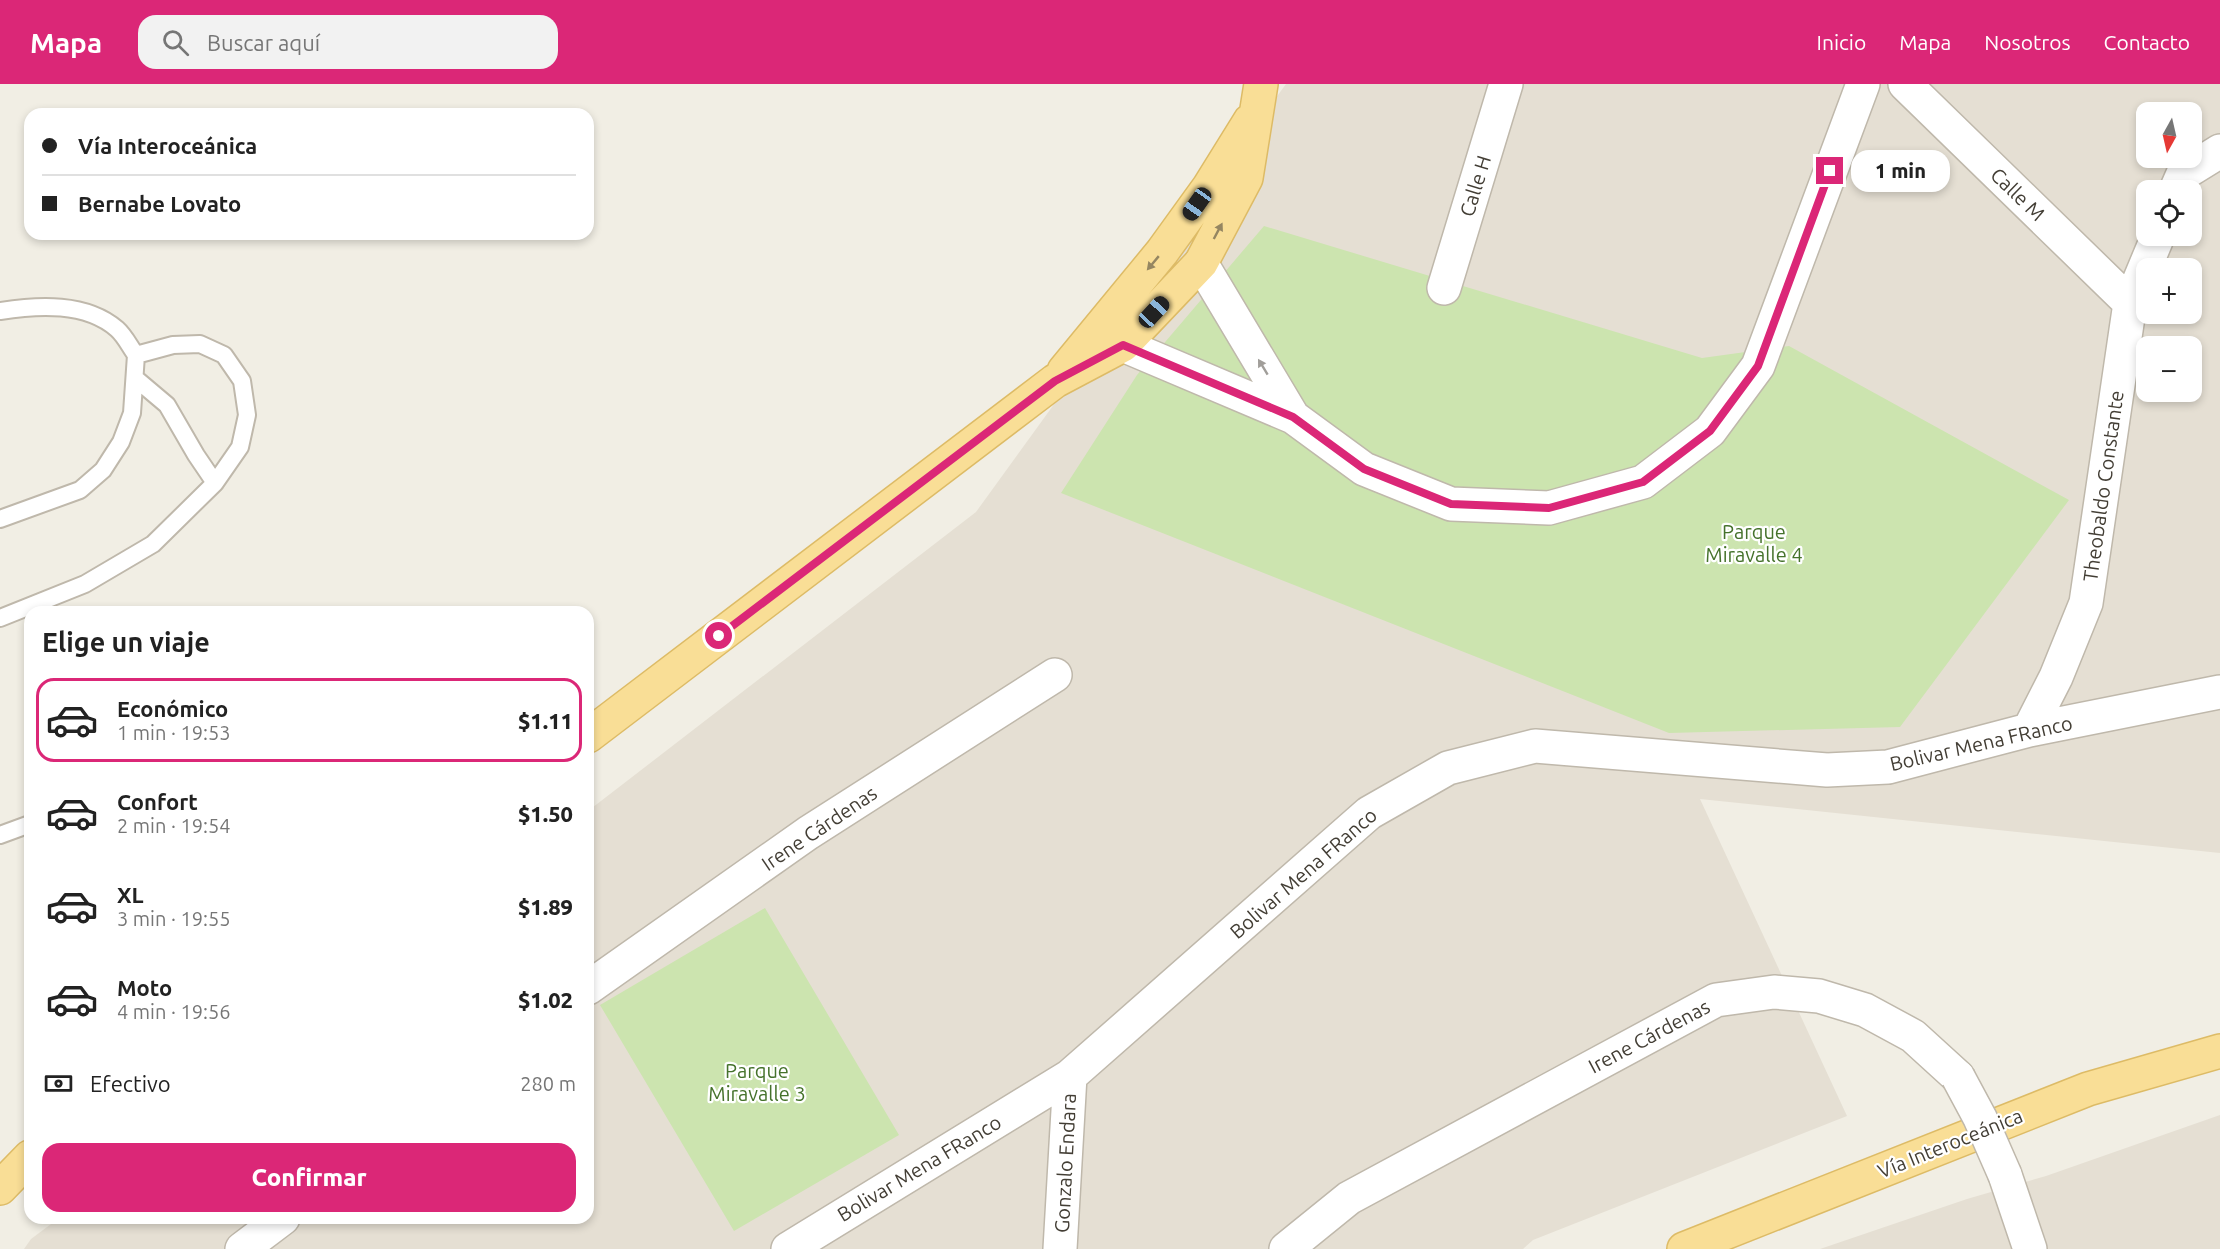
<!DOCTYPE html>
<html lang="es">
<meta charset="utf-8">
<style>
:root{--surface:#fff;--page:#f2f2f2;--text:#222;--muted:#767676;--line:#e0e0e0;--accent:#db2777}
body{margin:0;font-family:Ubuntu,sans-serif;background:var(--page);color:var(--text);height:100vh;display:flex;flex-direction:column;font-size:22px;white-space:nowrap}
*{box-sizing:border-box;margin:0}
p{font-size:20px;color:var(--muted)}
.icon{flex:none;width:33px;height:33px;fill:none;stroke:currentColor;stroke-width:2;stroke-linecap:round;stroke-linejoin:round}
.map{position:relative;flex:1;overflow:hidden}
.sheet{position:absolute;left:24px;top:522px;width:570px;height:618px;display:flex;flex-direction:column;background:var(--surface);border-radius:18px;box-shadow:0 3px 9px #0003}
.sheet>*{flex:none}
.guide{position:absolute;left:24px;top:24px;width:570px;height:132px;border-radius:18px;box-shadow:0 3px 9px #0003;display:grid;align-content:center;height:132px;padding:0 18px;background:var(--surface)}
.needle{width:39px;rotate:188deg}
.fabs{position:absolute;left:2136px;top:18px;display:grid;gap:12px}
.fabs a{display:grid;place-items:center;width:66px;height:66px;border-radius:12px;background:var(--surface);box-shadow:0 3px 9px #0003;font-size:30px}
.end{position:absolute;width:27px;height:27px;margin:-14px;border:8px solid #db2777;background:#fff;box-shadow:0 0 0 3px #fff}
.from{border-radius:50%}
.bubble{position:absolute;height:42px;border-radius:18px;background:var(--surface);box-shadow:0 3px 9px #0003;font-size:20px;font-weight:800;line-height:42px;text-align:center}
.car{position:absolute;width:18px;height:36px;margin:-18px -9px;border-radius:8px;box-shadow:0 0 4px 2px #0007;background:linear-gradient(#222 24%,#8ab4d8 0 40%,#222 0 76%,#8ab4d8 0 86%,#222 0)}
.guide b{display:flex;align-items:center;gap:21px;height:57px;font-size:22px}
.guide b+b{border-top:2px solid var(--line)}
.guide i{width:15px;height:15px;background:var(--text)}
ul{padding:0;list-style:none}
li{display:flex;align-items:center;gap:18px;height:84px;margin:0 12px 9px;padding:0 6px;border:3px solid transparent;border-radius:18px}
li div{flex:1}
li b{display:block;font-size:22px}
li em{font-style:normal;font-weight:800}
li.on{border-color:var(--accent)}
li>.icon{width:54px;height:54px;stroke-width:1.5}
h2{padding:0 18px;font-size:27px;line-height:72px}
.pay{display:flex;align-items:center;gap:15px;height:66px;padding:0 18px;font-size:22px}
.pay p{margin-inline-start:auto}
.primary-button{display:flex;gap:12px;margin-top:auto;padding:12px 18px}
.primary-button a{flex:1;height:69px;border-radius:18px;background:var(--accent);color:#fff;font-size:24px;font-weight:800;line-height:69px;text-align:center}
header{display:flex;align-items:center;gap:36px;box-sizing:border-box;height:84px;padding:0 30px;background:var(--accent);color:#fff}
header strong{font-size:28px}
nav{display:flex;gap:33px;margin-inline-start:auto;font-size:21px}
.search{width:420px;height:54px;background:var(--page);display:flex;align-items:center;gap:15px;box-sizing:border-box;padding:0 21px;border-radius:18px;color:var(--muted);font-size:22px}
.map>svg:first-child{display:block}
.residential{fill:#e5dfd3;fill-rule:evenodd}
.green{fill:#cce4af}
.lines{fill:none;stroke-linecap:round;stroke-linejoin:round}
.lane-casing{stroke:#bfb8ab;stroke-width:20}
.street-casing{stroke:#bfb8ab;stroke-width:36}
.primary-casing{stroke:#db6;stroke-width:36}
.lane{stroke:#fff;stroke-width:16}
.street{stroke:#fff;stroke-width:33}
.primary{stroke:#f9de96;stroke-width:33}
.street-bridge-casing{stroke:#bfb8ab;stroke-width:36;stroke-linecap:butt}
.street-bridge{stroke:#fff;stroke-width:33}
.oneway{fill:#958661}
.oneway2{fill:#a19e9a}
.route{stroke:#db2777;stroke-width:8}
.labels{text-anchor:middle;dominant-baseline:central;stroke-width:4.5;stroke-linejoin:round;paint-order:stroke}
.street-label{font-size:20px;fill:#433e35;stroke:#fff}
.park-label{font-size:20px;fill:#45722b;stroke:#fff}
</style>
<header>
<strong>Mapa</strong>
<div class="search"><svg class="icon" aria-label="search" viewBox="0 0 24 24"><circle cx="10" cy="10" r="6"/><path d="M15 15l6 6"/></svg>Buscar aquí</div>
<nav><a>Inicio</a><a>Mapa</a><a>Nosotros</a><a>Contacto</a></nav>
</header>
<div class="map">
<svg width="2220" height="1165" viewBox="0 0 2220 1165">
<rect width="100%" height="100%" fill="#f1eee4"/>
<path class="residential" d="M1286,0H2220V769L1700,715L1847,1032L1533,1156L1523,1165H24L31,1155L59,1134H588V727L976,428ZM2146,28H2192V74H2146ZM2146,106H2192V152H2146ZM2146,184H2192V230H2146ZM2146,262H2192V308H2146Z
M2220,1031V1165H1820L1967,1115L2046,1092Z"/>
<path class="green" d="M1264,142L1702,274L1789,262L2069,416L1900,643L1669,649L1061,409L1137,291Z
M765,824L899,1051L734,1147L600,921Z"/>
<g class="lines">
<defs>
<path id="lane" d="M0,227C38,221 86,218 117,245C125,252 130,263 136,271
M135,294L167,321L196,371L215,399
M0,435L80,406L103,386L121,358L132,329L136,271
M0,534L85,500L153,460L215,399L240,363L247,331L242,297L224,271L200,260L173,261L136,271
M0,751L30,740"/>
<path id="street" d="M1905,0L2130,219
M2176,106L2183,90L2220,67
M1201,179L1293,333
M1444,204L1506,0
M1123,261L1293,333L1364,385L1451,420L1549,424L1643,398L1710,347L1758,282L1863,0
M2029,646L2056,593L2086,519L2130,219L2158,152
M588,904L808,749L1055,591
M2005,1091L2030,1165
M242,1165L283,1134
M788,1165L1070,992L1369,729L1448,684L1535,662L1827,686L1888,683L2029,646L2220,608
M1060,1165L1070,992
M1286,1165L1349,1114L1716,916L1774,908L1819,912L1865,926L1913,952L1958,993"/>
<path id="primary" d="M1064,287L1162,168L1209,103L1250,37
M588,652L1055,297L1123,261L1201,179L1246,94L1261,0
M0,1104L30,1073
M1684,1165L2088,1005L2220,967"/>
</defs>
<use href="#lane" class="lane-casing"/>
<use href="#street" class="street-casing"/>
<use href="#primary" class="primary-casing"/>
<use href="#lane" class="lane"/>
<use href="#street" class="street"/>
<use href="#primary" class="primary"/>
<defs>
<path id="street-bridge" d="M1958,993L1980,1034L2005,1091"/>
</defs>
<use href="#street-bridge" class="street-bridge-casing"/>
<use href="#street-bridge" class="street-bridge"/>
</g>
<defs><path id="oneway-solid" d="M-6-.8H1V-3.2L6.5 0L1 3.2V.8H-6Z" transform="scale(1.5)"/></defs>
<g class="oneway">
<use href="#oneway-solid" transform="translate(1218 147) rotate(-62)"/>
<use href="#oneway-solid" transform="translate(1153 179) rotate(130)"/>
</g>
<use class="oneway2" href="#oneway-solid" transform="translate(1263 283) rotate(-121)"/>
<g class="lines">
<path class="route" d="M719,552L1055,297L1123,261L1293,333L1364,385L1451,420L1549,424L1643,398L1710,347L1758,282L1830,87"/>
</g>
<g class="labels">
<g class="street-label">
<text transform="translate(1475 102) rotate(-73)">Calle H</text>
<text transform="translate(2018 110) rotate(44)">Calle M</text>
<text transform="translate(2103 402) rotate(-82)">Theobaldo Constante</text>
<text transform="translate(1981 659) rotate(-13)">Bolivar Mena FRanco</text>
<text transform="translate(819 744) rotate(-34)">Irene Cárdenas</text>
<text transform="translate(1303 789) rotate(-41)">Bolivar Mena FRanco</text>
<text transform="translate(1649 952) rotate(-28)">Irene Cárdenas</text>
<text transform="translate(1950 1059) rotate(-22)">Vía Interoceánica</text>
<text transform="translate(1065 1079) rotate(-87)">Gonzalo Endara</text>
<text transform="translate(919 1084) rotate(-31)">Bolivar Mena FRanco</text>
</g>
<g class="park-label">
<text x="1754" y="447">Parque<tspan x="1754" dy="23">Miravalle 4</tspan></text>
<text x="757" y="986">Parque<tspan x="757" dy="23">Miravalle 3</tspan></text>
</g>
</g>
</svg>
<div class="fabs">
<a><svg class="needle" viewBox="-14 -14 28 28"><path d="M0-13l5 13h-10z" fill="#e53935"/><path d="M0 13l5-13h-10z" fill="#767676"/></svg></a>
<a><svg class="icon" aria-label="locate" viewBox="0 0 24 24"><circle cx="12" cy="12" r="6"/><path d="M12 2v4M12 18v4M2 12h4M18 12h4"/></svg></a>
<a>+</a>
<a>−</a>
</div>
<i class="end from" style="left:719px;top:552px"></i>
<i class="end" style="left:1830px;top:87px"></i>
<div class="bubble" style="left:1851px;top:66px;width:99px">1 min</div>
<i class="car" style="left:1197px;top:120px;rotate:215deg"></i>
<i class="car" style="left:1154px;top:228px;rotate:43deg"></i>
<div class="guide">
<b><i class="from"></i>Vía Interoceánica</b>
<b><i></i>Bernabe Lovato</b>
</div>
<section class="sheet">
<h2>Elige un viaje</h2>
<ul>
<li class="on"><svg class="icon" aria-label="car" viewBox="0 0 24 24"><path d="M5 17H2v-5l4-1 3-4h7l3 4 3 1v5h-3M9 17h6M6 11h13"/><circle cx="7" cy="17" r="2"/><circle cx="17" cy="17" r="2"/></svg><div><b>Económico</b><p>1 min · 19:53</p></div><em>$1.11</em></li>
<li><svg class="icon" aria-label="car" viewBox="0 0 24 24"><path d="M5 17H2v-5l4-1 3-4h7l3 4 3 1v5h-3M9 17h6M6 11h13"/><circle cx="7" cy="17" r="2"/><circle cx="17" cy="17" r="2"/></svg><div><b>Confort</b><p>2 min · 19:54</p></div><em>$1.50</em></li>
<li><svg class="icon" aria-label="car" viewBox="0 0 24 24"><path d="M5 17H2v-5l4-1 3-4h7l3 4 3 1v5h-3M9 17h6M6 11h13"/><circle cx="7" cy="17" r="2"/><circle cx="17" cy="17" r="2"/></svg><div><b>XL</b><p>3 min · 19:55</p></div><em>$1.89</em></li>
<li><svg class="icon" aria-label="car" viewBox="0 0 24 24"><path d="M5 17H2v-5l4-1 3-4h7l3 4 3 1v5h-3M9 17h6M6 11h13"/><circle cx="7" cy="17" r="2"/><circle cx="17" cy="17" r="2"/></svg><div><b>Moto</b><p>4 min · 19:56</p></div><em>$1.02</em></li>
</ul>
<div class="pay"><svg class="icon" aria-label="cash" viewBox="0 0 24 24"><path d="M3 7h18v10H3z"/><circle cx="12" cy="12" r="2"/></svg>Efectivo<p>280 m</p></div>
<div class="primary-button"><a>Confirmar</a></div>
</section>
</div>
